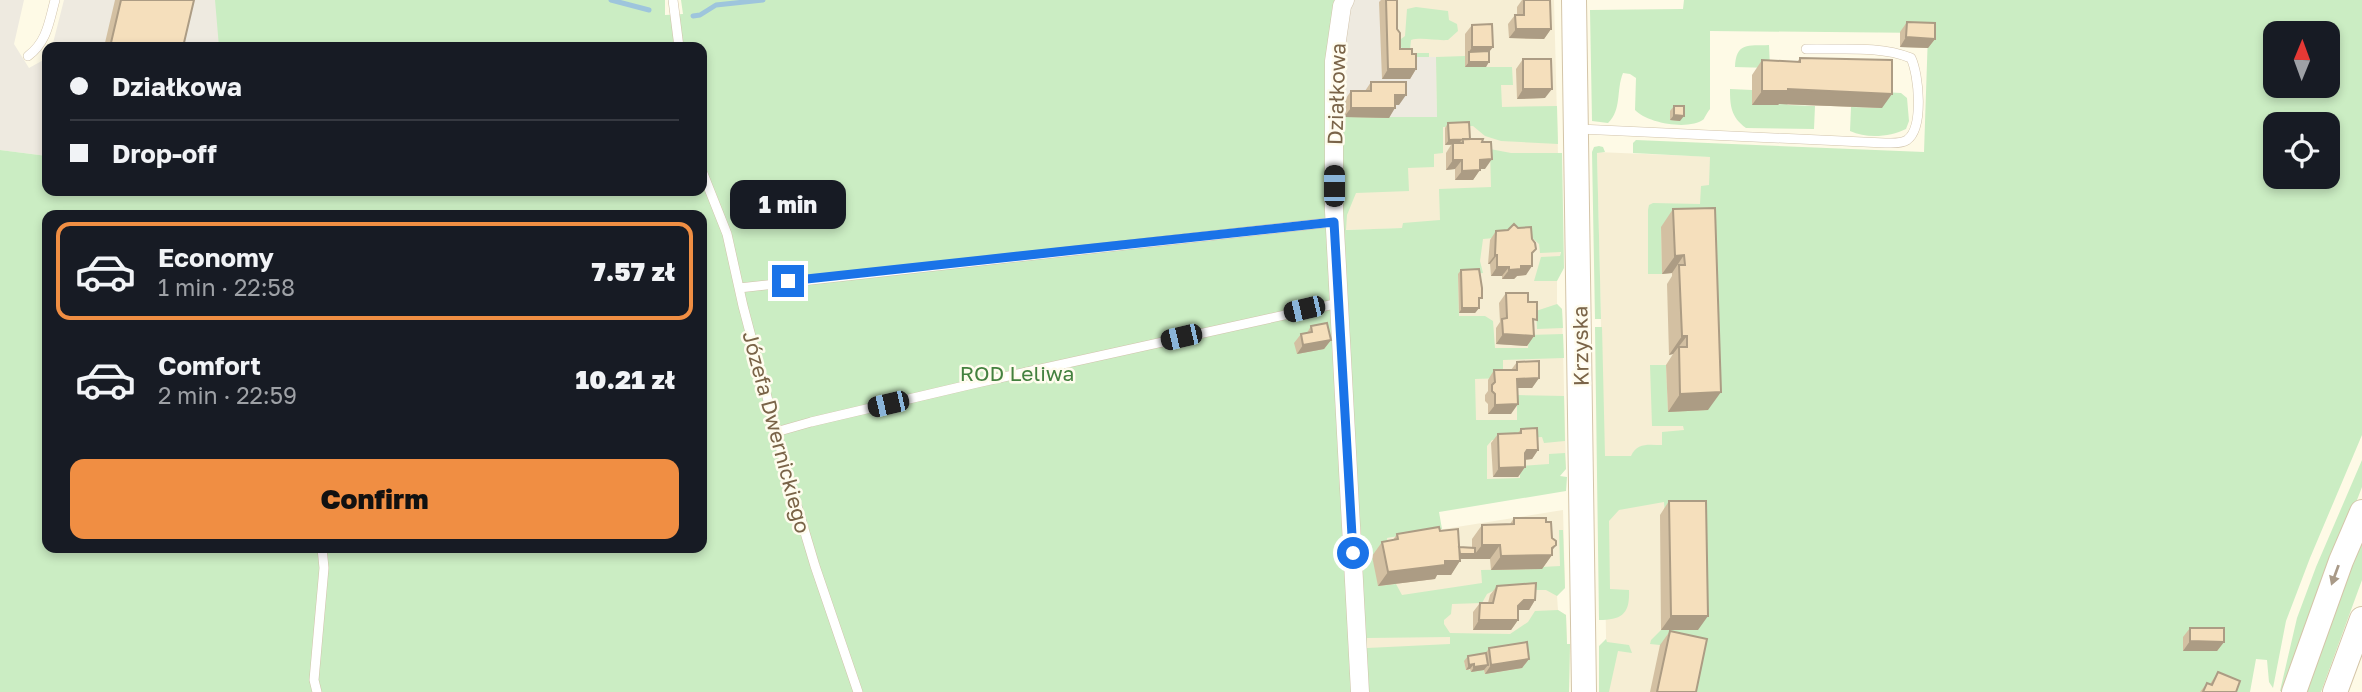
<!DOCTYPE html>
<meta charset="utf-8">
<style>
:root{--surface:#171b24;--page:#20242c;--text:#f1f3f6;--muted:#9ea1a6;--line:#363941;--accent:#f08e43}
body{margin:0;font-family:"Golos Text",sans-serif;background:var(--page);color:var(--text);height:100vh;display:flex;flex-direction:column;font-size:26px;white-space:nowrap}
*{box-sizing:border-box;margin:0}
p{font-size:23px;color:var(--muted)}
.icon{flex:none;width:38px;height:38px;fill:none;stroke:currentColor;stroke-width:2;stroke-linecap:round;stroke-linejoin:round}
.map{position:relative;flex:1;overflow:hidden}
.side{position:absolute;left:42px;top:210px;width:665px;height:343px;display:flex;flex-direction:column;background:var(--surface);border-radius:14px;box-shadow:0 4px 10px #0003}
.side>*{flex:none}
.top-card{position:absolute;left:42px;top:42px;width:665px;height:154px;border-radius:14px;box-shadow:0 4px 10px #0003;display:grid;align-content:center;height:154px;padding:0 28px;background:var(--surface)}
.needle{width:46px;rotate:1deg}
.buttons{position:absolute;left:2263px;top:21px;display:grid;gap:14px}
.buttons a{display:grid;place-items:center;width:77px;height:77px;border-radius:14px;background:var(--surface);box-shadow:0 4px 10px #0003;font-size:35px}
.end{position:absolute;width:32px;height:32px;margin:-16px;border:9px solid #1a73e8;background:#fff;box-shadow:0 0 0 4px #fff}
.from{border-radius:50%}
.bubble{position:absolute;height:49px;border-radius:14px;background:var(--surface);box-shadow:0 4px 10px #0003;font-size:23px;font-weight:800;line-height:49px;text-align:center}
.car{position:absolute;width:21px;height:42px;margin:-21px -10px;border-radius:9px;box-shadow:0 0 5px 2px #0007;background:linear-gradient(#222 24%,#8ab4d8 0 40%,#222 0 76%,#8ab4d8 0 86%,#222 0)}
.top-card b{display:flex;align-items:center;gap:24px;height:66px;font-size:26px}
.top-card b+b{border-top:2px solid var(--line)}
.top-card i{width:18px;height:18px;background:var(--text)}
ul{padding:12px 0 0;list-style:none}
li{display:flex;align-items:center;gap:21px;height:98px;margin:0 14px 10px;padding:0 14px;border:4px solid transparent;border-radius:14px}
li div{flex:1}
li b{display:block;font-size:26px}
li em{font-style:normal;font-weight:800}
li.current{border-color:var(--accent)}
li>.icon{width:63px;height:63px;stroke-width:1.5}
.cta{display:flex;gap:14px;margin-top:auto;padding:14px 28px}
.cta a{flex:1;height:80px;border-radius:14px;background:var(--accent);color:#111;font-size:28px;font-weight:800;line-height:80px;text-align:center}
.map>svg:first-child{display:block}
.residential{fill:#f6eed4}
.industrial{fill:#eeeae0}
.green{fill:#cbedc3;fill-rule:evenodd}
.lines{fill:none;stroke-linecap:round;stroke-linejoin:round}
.stream{stroke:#9ec5dc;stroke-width:5}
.lane-casing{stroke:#d1c3ab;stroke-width:10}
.street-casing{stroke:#d1c3ab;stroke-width:19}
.secondary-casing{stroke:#d4c5a8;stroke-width:26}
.lane{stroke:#fff;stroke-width:9}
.street{stroke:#fff;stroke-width:18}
.secondary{stroke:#fff;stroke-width:24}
.wall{fill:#d3c0a2}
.shaded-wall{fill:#ac9c84}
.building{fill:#f5dfbc;stroke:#ac9c84;stroke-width:2}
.oneway{fill:#a99a88}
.route{stroke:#1a73e8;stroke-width:9}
.labels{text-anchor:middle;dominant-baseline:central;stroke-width:5;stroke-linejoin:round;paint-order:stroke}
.street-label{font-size:21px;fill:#7a6448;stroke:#fffcee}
.park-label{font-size:21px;fill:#44813f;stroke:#fffcee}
</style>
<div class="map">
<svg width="2362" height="692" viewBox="0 0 2362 692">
<rect width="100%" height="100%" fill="#fefae6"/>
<path class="residential" d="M1395,0H1554L1561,271L1557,278V304L1562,309L1566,469L1461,508L1448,227L1341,230L1344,117H1437L1436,57H1409L1397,42Z
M1597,152L1717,157L1718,439L1631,456H1604Z
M1723,488L1725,692H1607L1604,521L1617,507Z
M1563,510L1565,588L1557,596L1558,610L1566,615L1567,644H1570L1569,692L1369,676L1361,562L1381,539Z"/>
<path class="industrial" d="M0,0H24L14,44L29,68L47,58V156L0,150Z
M64,0H255L261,47H52Z
M1354,0H1395L1397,42L1409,57H1436L1437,117H1344L1346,61H1340L1347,15Z"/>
<path class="green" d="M215,0H665V15L683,14L681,0H1338L1329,206L1325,213L1326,229L1329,230L1333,298L1329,300L1330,311L1333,314L1354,692H0V150L47,156V191H702V47H219ZM47,215H702V548H47Z
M1684,0H2362V435L2310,558L2286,621L2273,688L2269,682L2267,660L2256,659L2250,692H1689L1660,645L1650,644L1651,640L1661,630H1698L1665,515L1664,502L1619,510L1609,521L1610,589L1629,590C1630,614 1622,620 1599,620L1595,327H1602L1605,456H1631C1637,442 1649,445 1662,445V432L1684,430L1683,426H1652L1650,365H1666L1668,411L1708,410L1661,227L1662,274H1648V210L1649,205L1653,203L1700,204L1701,186L1709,185L1710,157L1633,153V143L1636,140L1924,152L1928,33L1710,31V109C1709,110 1704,118 1704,119C1689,131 1647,123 1635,110L1636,78L1630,74L1623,73C1616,90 1622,110 1608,123L1592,121L1590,10L1683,9ZM2275,33H2328V86H2275ZM2275,124H2328V177H2275Z
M1416,7L1448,11L1449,20L1457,24L1458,31L1448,40C1436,41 1422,37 1411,40L1410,50L1412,53H1429V57H1409L1397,42L1405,36L1407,9Z
M1769,45L1770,68L1735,67C1736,42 1748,46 1769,45Z
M1465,56L1466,67H1512L1513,85H1501L1502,107L1557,106L1558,144L1501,141L1485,136L1473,126L1443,127V153L1434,154V167L1408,168L1409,191L1356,193L1347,215L1346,230L1402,228L1403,223L1440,220L1439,189L1491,187L1490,149L1511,153H1562L1564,268L1557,281H1534L1541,257L1560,256L1561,252L1540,253L1539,244L1529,235L1483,239L1480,261L1483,273L1458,275L1459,316H1485L1493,321L1495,348H1528L1529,335L1563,334L1564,358L1503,360V378L1475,379L1476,420H1517V395L1564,396L1565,441L1544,443L1542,437L1492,440L1487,446V479L1520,478V466L1549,464V454L1565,453L1566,469L1560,476L1567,477L1566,491L1439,512L1442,529L1387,538L1388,548L1378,586L1396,584L1402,595L1482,583L1481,570L1541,569L1542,567L1560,566L1559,530H1563L1565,588L1557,596L1546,590H1495L1487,594L1482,603L1452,604L1451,614L1444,620V624L1450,633L1510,634L1528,622L1535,611L1558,610L1566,615L1567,644H1570L1569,692H1365L1361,537L1348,368L1339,103L1344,101V117H1437L1436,57ZM1450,637V644L1367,648V638ZM1464,661H1465L1522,668L1485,674L1484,670H1466Z
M1730,89L1752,90V105L1787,104L1788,105L1815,106L1814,129L1746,128C1731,117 1730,106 1730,89Z
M1882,92L1901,93L1907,98L1909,121L1906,129C1890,137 1867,139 1850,131L1851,107L1882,108Z
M1599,146L1603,147L1605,152L1597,153L1601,319H1595L1592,152L1594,147Z
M1557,304L1562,309L1563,328L1537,329L1536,311Z
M2362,460V487L2283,692L2280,691L2297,618L2316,567Z
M2362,538V580L2321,692H2305Z
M1606,639L1607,642L1629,645L1632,653L1618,651L1609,692H1599V646Z"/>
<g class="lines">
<path class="stream" d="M611,0L649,10
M693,16L700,15L716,5L763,0"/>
<defs>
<path id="lane" d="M673,0L679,47
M28,56C47,42 49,22 55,0
M1579,129L1885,143C1892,143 1901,144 1907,140C1924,128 1919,75 1911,58C1879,45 1840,50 1806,49
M702,171L727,234L743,306L786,469L815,566L858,692
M739,288L1334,222
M776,432L811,422L977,383L1339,303
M317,692L314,680L324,568L322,548"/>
<path id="street" d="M1345,0L1342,6L1334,61V211L1360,692"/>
<path id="secondary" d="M1574,0L1584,692
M2294,692L2341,561L2362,512
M2335,692L2362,619"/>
</defs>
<use href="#lane" class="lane-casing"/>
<use href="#street" class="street-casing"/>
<use href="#secondary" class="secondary-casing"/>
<use href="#lane" class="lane"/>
<use href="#street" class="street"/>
<use href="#secondary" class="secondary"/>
</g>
<path class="wall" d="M115,0H194L183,47H104Z
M1381,0H1397V29L1400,49L1412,54L1416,69L1410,79H1382L1379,2Z
M1522,0H1550L1551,29L1544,39L1509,38L1508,24L1515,15H1517V7Z
M1907,22L1935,39L1928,48L1900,47V32Z
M1472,25L1493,47L1489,51L1486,67H1465V34Z
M1800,58L1882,108L1779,104L1778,105H1752V75L1762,60L1797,62Z
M1523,59L1545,98L1517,99L1516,69Z
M1371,82L1399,105H1395L1389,118L1344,117V101L1351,91H1365Z
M1674,106L1680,121L1670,120V111Z
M1448,123L1470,139L1485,169H1480L1473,180H1455V169L1446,170V153L1451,145H1445V128Z
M1715,208L1708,410L1668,412L1666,365L1673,354L1669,355L1667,284L1672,276V273L1662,274L1661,227L1673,209Z
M1508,230L1532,254L1526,275L1517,276L1514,279H1502V276H1491L1490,264H1488L1490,240L1496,231Z
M1461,270L1479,303V308L1475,313H1459L1458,274Z
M1506,293L1528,302L1533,325L1534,336L1527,346L1496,344V328L1500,322L1499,303Z
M1311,326L1331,340L1324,349L1297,354L1294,343L1301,334L1307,333Z
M1517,362L1539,378L1532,388H1518L1511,414H1488V404L1485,401V395L1488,391V380L1494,370H1511Z
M1521,429L1538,450L1532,459L1525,460V467L1518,477H1493L1491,443L1498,434L1518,433Z
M1669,501L1698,630H1661L1660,515Z
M1514,518L1546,522L1552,555L1542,569L1491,570L1490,559H1460L1451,575H1437L1435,579L1378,586L1372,556L1382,542L1393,540L1397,534L1440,531L1459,547L1472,548V539L1482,525L1510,524Z
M1497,586L1535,600L1529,610H1518V620L1511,630H1473V612L1480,603H1488L1490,595Z
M2190,628L2224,642L2217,651H2183V637Z
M1670,631L1696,692H1650L1660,645Z
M1489,648L1529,659L1522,668L1485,674L1484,670L1471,672L1470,669L1466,670L1464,661L1468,656L1486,653Z
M2218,672L2236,692H2200L2207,683L2210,684Z"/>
<path class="shaded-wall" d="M1516,29H1551L1544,39L1509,38Z
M1906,37L1935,39L1928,48L1900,47Z
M1472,47H1493L1486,56L1469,52Z
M1469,62H1489L1486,67H1465Z
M1388,69H1416L1410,79H1382Z
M1523,89H1552L1545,98L1517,99Z
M1788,89L1892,94L1882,108L1779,104L1778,105H1752L1762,91Z
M1395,95H1406L1399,105H1388Z
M1351,108H1395L1389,118L1344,117Z
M1674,115L1684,116L1680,121L1670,120Z
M1462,139L1459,144L1445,145L1449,140Z
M1492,159L1485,169H1473L1480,160Z
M1453,160H1462L1455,169L1446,170Z
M1480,170L1473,180H1455L1462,171Z
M1495,255H1497L1490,264H1488Z
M1684,255L1672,273L1662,274L1675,256Z
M1521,266H1532L1526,275L1517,276L1514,279H1502L1509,270Z
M1497,267H1509L1502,276H1491Z
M1462,308H1479L1475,313H1459Z
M1503,334L1534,336L1527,346L1496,344Z
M1682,336H1687L1673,354L1669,355Z
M1331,340L1324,349L1297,354L1303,345Z
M1539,378L1532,388H1511L1517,379Z
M1721,392L1708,410L1668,412L1680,394Z
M1518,404L1511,414H1488L1495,405Z
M1527,450H1538L1532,459L1521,460L1518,463Z
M1525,467L1518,477H1493L1499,468Z
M1482,545H1500L1490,559H1450L1454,554H1475Z
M1556,545L1549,555H1552L1542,569L1491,570L1501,556L1552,548Z
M1445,561H1460L1451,575H1437L1435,579L1378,586L1388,572Z
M1524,600H1535L1529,610H1517L1518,606Z
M1671,616H1708L1698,630H1661Z
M1479,620H1518L1511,630H1473Z
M2190,641L2224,642L2217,651H2183Z
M1529,659L1522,668L1485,674L1491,665Z
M1474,664L1470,669L1466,670L1469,665Z
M1488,665L1484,670L1471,672L1474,667Z"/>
<path class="building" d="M121,0H194L183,47H110Z
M1386,0H1397V29L1400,33V49H1412V54H1416V69H1388Z
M1524,0H1550L1551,29H1516L1515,15H1524Z
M1907,22L1935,23V39L1906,37Z
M1492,24L1493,47H1472V25Z
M1489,51V62H1469V52Z
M1800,58L1892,60V94L1788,89V91H1762V60L1800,62Z
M1523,59H1551L1552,89H1523Z
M1371,82H1406V95H1395V108H1351V91H1371Z
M1674,106H1684V116L1674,115Z
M1469,122L1470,139L1449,140L1448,123Z
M1463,139H1483L1482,142H1491L1492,159L1480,160V170L1462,171V160H1453V143H1463Z
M1715,208L1721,392L1680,394L1679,347H1687V336H1682L1679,265H1685L1684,255L1675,256L1673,209Z
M1514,224L1518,228L1531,227L1532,239L1535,243L1536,249L1532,253V266H1521V269L1509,270V267H1497V255H1495L1496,231L1508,230Z
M1479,269L1482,288V298H1479V308H1462L1461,270Z
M1506,293H1528V302H1537V320L1533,319L1534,336L1503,334L1502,319L1507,318Z
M1327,323L1331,340L1303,345L1301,334L1312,332L1311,326Z
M1539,361V378L1517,379L1518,404L1495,405V394L1492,391V385L1495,382L1494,370H1517V362Z
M1537,428L1538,450H1527L1525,453V467L1499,468L1498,434L1521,433V429Z
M1669,501H1706L1708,616H1671Z
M1514,518H1546V522H1551L1552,538L1556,541V545L1552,548V555L1501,556L1500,545H1482V525L1514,524Z
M1439,527L1440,531L1458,529L1460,561H1445V565L1388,572L1382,542L1398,539L1397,534Z
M1459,547L1475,548V554H1460Z
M1536,583L1535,600H1524L1518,606V620H1479L1480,603H1493L1497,586Z
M2190,628H2224V642L2190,641Z
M1670,631L1707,639L1696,692H1657Z
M1527,642L1529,659L1491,665L1489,648Z
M1486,653L1488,665L1474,667V664L1469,665L1468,656Z
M2218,672L2240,681L2236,692H2203L2207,683L2212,685Z"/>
<defs><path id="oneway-solid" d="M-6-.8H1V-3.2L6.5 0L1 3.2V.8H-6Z" transform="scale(1.75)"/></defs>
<use class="oneway" href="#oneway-solid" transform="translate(2335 575) rotate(110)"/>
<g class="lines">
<path class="route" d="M788,281L1334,222L1353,553"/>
</g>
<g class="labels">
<g class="street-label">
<text transform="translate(1336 94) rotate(-88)">Działkowa</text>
<text transform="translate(1580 346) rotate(-91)">Krzyska</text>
<text transform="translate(777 432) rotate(75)">Józefa Dwernickiego</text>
</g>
<g class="park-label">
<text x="1017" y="373">ROD Leliwa</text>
</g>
</g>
</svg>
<div class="buttons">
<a><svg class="needle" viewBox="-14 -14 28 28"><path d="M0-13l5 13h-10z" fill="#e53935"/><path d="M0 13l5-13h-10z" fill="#9ea1a6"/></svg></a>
<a><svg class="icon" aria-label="locate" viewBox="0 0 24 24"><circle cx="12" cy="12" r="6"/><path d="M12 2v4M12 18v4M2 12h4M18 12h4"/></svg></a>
</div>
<i class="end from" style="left:1353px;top:553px"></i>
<i class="end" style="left:788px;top:281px"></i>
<div class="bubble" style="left:730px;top:180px;width:116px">1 min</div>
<i class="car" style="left:1334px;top:186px;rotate:0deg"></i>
<i class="car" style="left:1304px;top:309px;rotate:257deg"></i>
<i class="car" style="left:1181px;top:337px;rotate:257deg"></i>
<i class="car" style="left:888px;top:404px;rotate:257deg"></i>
<div class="top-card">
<b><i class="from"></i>Działkowa</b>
<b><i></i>Drop-off</b>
</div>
<section class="side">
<ul>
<li class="current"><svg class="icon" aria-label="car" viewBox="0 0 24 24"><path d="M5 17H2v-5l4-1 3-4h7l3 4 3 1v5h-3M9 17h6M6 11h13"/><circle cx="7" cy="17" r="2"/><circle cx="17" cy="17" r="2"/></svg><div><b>Economy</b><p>1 min · 22:58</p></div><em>7.57 zł</em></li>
<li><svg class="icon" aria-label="car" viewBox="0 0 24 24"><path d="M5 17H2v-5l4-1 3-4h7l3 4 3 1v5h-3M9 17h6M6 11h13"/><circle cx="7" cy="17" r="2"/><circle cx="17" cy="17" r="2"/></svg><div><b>Comfort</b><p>2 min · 22:59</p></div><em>10.21 zł</em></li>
</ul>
<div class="cta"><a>Confirm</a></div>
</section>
</div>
